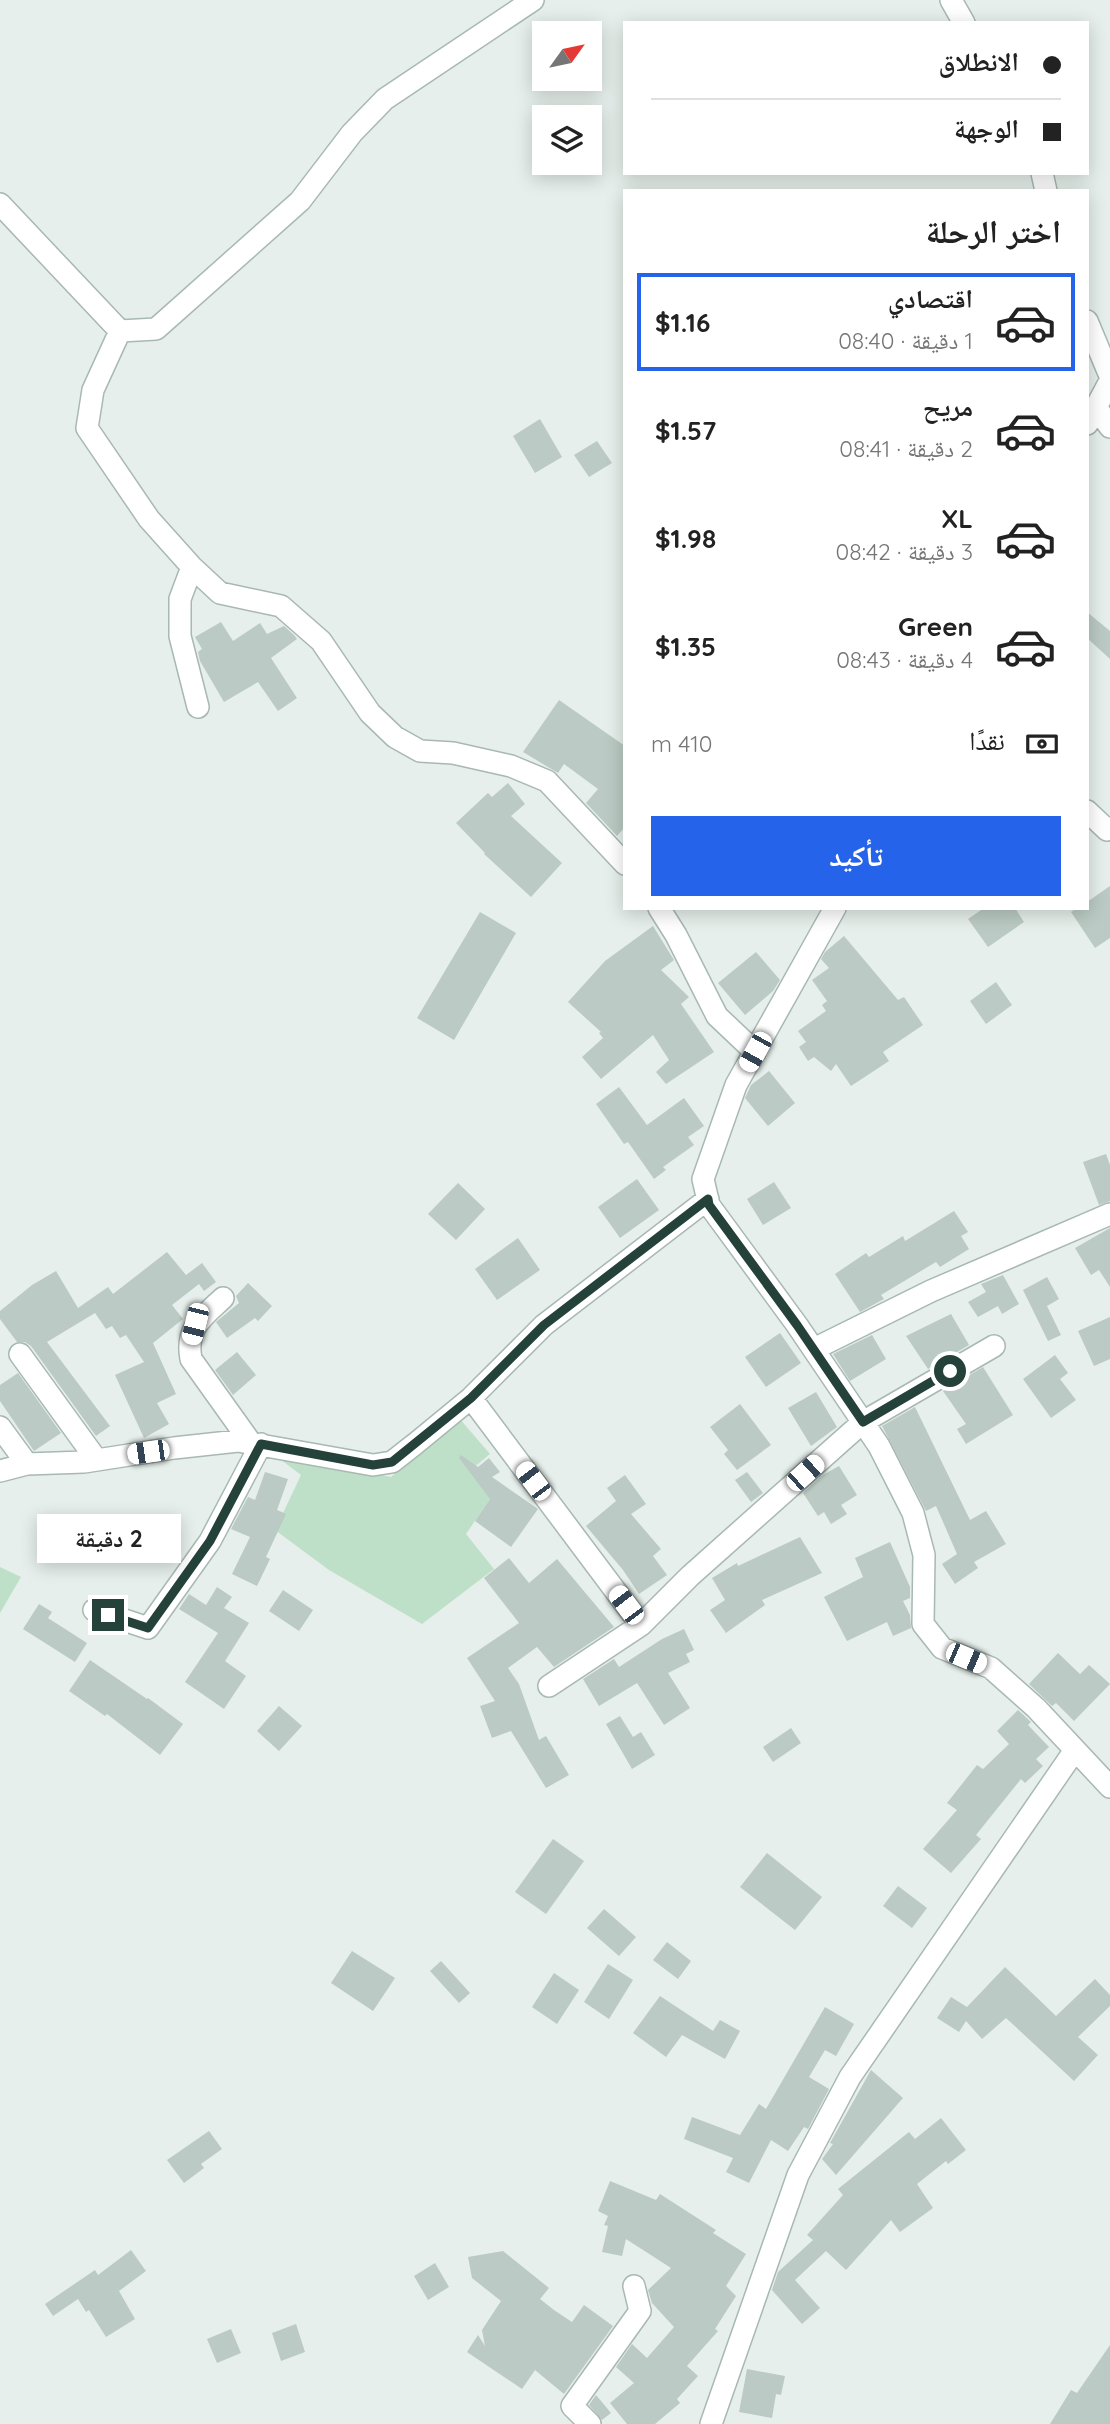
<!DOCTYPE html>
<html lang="ar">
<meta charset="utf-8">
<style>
:root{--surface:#fff;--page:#f2f2f2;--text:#222;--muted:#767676;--line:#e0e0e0;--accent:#2563eb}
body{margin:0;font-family:Quicksand,"Noto Naskh Arabic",sans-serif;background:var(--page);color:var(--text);direction:rtl;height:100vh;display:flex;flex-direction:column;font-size:26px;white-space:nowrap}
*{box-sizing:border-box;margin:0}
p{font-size:23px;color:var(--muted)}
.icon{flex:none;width:38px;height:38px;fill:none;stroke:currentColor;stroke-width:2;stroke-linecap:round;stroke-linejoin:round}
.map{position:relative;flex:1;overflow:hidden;direction:ltr}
.drawer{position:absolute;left:623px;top:189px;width:466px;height:721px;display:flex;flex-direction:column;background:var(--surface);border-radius:0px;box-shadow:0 4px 18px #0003;direction:rtl}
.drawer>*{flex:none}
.hud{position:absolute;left:623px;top:21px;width:466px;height:154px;border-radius:0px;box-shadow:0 4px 18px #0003;direction:rtl;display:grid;align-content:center;height:154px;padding:0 28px;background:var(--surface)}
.needle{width:46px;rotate:57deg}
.tools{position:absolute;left:532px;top:21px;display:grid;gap:14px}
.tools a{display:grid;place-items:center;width:70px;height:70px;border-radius:0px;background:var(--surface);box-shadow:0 4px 18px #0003;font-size:35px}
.end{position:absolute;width:32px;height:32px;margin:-16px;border:9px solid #24423a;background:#fff;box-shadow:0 0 0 4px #fff}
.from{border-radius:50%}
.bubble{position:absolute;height:49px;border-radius:0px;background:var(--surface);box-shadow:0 4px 18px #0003;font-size:23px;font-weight:700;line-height:49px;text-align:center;direction:rtl}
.car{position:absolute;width:21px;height:42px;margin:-21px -10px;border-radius:9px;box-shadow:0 0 5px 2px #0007;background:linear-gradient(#fff 24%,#345 0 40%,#fff 0 76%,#345 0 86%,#fff 0)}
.hud b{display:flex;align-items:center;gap:24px;height:66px;font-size:26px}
.hud b+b{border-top:2px solid var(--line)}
.hud i{width:18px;height:18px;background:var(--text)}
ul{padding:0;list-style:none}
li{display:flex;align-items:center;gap:21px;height:98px;margin:0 14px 10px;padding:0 14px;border:4px solid transparent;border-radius:0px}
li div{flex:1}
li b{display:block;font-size:26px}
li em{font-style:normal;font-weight:700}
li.on{border-color:var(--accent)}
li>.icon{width:63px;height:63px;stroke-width:1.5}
h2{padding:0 28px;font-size:32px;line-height:84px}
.pay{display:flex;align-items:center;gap:18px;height:77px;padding:0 28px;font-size:26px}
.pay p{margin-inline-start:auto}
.button{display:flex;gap:14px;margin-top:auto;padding:14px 28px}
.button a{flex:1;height:80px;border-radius:0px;background:var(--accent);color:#fff;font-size:28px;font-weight:700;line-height:80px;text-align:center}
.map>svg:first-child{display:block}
.green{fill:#bfe0c8}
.building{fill:#bbcac4}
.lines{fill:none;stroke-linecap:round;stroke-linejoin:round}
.minor-casing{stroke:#a8b8b2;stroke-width:24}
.minor{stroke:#fff;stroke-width:21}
.route{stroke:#24423a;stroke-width:9}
</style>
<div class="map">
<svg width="1110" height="2424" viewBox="0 0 1110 2424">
<rect width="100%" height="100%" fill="#e6efeb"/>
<path class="green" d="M459,1418L490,1454L472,1469L492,1496L466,1534L494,1569L422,1624L329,1570L275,1530L301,1475L272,1453L391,1477Z
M0,1567L21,1577L0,1613Z"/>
<path class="building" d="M540,419L562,457L535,473L513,436Z
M597,441L612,463L589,477L574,455Z
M1087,612L1110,631V659L1087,638Z
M221,622L233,641L260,623L267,634L284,626L294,635L297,639L271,658L297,698L278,711L258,682L224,702L200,661L198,652L202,649L195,637Z
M559,700L625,746V827L617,836L586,803L598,789L564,764L558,773L523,752Z
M508,783L525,804L511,816L562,863L531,897L484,854L485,853L456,823L488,793L492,797Z
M1110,886V938L1095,948L1071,912L1077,908H1087V902Z
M984,908H1015L1024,922L988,947L968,919Z
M480,912L516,933L454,1040L417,1018Z
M653,926L674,960L661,970L689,997L681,1004L714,1052L666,1084L656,1072L669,1060L653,1035L601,1079L582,1057L603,1038L599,1033L601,1032L568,1002L605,961Z
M844,936L898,1000L904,997L923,1025L883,1052L889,1061L851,1086L836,1064L831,1071L814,1057L808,1061L799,1047L806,1042L798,1031L826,1011L822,1005L827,1001L812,980L829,968L821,959L825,952Z
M756,952L780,980L773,991L745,1015L718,983Z
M996,982L1012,1005L986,1024L970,1001Z
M769,1071L795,1103L768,1126L745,1098L751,1085Z
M619,1087L647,1125L684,1098L704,1126L688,1137L694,1145L663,1167L666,1170L654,1179L628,1142L624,1144L596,1104Z
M1106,1154L1110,1165V1201L1099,1205L1083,1162Z
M637,1179L659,1210L620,1238L598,1207Z
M774,1182L791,1208L763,1225L747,1199Z
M458,1183L485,1209L456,1240L428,1214Z
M954,1211L968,1232L961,1236L969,1249L940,1267L936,1262L881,1295L884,1299L860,1312L835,1274L866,1253L869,1257L903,1236L905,1241Z
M1110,1228V1287L1099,1270L1091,1275L1075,1248Z
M518,1238L540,1270L497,1300L475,1269Z
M167,1252L186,1275L202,1263L216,1282L204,1291L199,1284L172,1305L183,1319L153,1343L176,1394L157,1403L169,1424L144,1438L115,1375L144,1362L126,1335L120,1338L112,1326L106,1329L95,1313L47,1342L110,1426L96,1436L31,1346L25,1342H17L0,1319V1311L32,1285L56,1271L78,1308L108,1287L113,1294Z
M1003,1275L1019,1304L1002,1314L998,1306L978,1317L968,1302L986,1292L981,1284Z
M1047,1277L1059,1299L1047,1306L1061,1335L1048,1341L1023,1290Z
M248,1283L272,1306L258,1321L255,1318L227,1338L216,1322L239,1303L236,1296Z
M951,1314L969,1345L928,1369L906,1336Z
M1110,1317V1359L1094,1366L1078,1331Z
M780,1333L801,1363L766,1387L745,1357Z
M872,1335L886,1359L850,1381L833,1354Z
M237,1352L256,1375L233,1395L215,1370Z
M1055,1355L1068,1373L1060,1379L1076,1400L1051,1418L1023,1379Z
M983,1367L1013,1415L966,1444L957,1429L966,1424L943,1391Z
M18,1373L61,1433L34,1451L0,1401V1385Z
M816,1392L837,1427L811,1446L788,1408Z
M740,1404L771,1445L737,1470L724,1454L728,1450L710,1427Z
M915,1407L970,1520L986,1511L1006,1544L974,1562L978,1568L955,1584L942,1564L957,1554L936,1506L926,1511L882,1426Z
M461,1455L478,1467L489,1458L500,1472L492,1477L538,1509L511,1547L475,1521L490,1499L459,1458Z
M839,1466L857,1495L841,1505L847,1514L831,1524L824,1512L818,1516L803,1493L823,1475Z
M265,1472L288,1479L277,1510L286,1514L266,1557L270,1559L257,1586L232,1574L250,1537L231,1529L248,1497L255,1500Z
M747,1472L763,1493L751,1502L735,1480Z
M625,1475L646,1504L631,1514L661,1549L653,1556L667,1575L639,1594L623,1570L586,1526L616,1501L607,1488Z
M800,1537L822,1573L762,1600L765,1605L726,1633L710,1610L725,1600L712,1578L737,1563L738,1566Z
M890,1542L910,1587V1598L903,1601L910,1615L911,1628L893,1636L887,1622L847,1641L824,1597L863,1577L855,1558Z
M509,1558L529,1583L557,1559L614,1627L554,1667L537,1647L508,1668L519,1684L539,1740L546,1736L569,1775L546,1788L511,1731L492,1738L480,1706L495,1701L467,1658L519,1623L484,1578Z
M217,1587L232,1597L224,1608L249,1623L225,1661L246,1676L224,1709L185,1682L218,1633L179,1609L189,1594L206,1605Z
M283,1590L313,1610L299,1631L269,1611Z
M39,1604L52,1612L48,1618L87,1643L75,1662L23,1629Z
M684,1629L694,1650L686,1654L690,1662L668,1673L690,1708L664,1725L637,1683L599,1706L583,1679L614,1659L619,1667L662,1639Z
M1058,1653L1080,1674L1089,1665L1110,1684L1074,1721L1056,1703L1052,1706L1029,1684Z
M90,1660L147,1699L148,1698L183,1724L160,1755L107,1714L105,1716L69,1691Z
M279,1706L302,1726L279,1751L257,1731Z
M1018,1710L1031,1722L1028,1725L1049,1747L1036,1759L1043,1766L1025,1783L1021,1779L976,1835L981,1839L951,1873L923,1849L957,1810L947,1803L977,1765L983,1769L1009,1744L997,1731Z
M620,1716L633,1737L641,1732L655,1755L632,1769L606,1724Z
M791,1728L801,1743L773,1762L763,1747Z
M553,1839L584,1861L546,1914L515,1892Z
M767,1853L822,1897L795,1930L740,1887Z
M898,1886L927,1908L912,1928L883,1906Z
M604,1909L636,1937L619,1956L587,1928Z
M667,1942L691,1961L678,1979L653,1960Z
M352,1951L395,1978L373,2011L331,1983Z
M441,1961L470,1993L459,2003L430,1971Z
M608,1964L633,1980L609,2019L584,2002Z
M1005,1967L1056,2016L1095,1979L1110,1995V2006L1078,2037L1098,2055L1074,2081L1006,2018L982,2039L966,2021L959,2032L937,2018L951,1997L967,2007Z
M554,1973L579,1990L557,2024L532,2007Z
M660,1996L713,2031L720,2020L740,2031L725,2059L682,2035L666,2057L633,2033Z
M825,2007L854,2024L836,2056L825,2050L809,2077L829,2089L808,2129L804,2127L788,2151L771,2140L749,2183L726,2172L733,2158L684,2139L692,2117L740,2135L759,2104L766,2109Z
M871,2070L903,2098L836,2175L822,2159L833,2144L830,2143Z
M941,2118L966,2150L948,2164L946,2161L917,2184L933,2208L900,2232L891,2220L846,2270L826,2251L795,2280L820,2308L802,2324L772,2290L778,2272L813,2240L807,2235L843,2195L838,2189L909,2132L915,2139Z
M209,2131L222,2149L201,2164L204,2168L184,2183L167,2160Z
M610,2181L656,2200L660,2194L716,2230L713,2233L746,2254L726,2286L736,2296L715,2329L718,2331L687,2366L698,2376L677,2399L680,2403L655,2424H627L610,2403L634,2383L616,2367L632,2344L647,2358L674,2327L652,2303L648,2290L671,2268L626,2239L622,2256L602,2252L608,2226L604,2225L608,2216L598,2211Z
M131,2250L146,2271L119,2291L135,2319L106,2337L89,2310L86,2312L78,2299L53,2316L45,2304L95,2270L98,2275Z
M503,2251L549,2288L540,2299L554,2310L572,2322L584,2305L613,2326L564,2394L535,2370L522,2389L467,2352L478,2335L485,2346L482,2330L501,2301L472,2278L468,2257Z
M435,2263L449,2287L428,2300L414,2276Z
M296,2324L305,2352L281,2361L272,2333Z
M231,2329L241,2353L217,2363L207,2339Z
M1110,2345V2424H1050L1071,2390L1077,2393Z
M747,2369L785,2376L781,2395L776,2394L772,2418L739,2412Z
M596,2395L611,2413L602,2420L589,2405Z"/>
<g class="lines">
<defs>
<path id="minor" d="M951,0L964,23
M1042,173L1046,191
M0,204L120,331L156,329L300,201L352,133L385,99L533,0
M1087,321L1110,376
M120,331L93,390L87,428L149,519L192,567L220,593L281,606L321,641L370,713L395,737L420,751L453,753L511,766L547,781L625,864
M1096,407L1110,427
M1087,424L1110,381
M192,567L180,599V636L198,707
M1087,811L1107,830L1110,828
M659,908L676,935L717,1016L755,1052
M835,908L736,1085L703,1179L709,1205L797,1325L879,1446L913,1513L924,1555L923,1624L942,1648L991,1668L1036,1708L1110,1787
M223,1298C203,1317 185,1328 191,1359L251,1443
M814,1349L931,1291L1110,1214
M20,1354L96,1459
M471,1398L641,1625L549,1686
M0,1427L27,1464
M0,1471L27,1464L84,1462L174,1448L238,1441L373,1465L392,1462L415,1444L471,1398L544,1325L708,1199
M94,1610L148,1628L210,1541L261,1444
M641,1625L690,1576L863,1422L994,1346
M590,2424L572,2406L640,2311L634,2286
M711,2424L798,2175L850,2077L1075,1750"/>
</defs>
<use href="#minor" class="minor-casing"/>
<use href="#minor" class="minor"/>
</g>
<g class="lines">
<path class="route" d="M108,1615L148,1628L210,1541L261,1444L373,1465L392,1462L471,1398L544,1325L708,1199L709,1205L797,1325L863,1422L950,1371"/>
</g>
</svg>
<div class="tools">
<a><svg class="needle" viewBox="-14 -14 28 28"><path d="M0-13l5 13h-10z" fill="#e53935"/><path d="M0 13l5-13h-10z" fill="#767676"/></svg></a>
<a><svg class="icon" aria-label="layers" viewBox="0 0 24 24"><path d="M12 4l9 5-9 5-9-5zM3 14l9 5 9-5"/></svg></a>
</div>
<i class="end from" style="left:950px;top:1371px"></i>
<i class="end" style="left:108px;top:1615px"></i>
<div class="bubble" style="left:37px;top:1514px;width:144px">2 دقيقة</div>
<i class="car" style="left:755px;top:1052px;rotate:209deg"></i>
<i class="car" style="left:195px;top:1324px;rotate:194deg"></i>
<i class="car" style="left:148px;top:1452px;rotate:262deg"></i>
<i class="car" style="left:805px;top:1473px;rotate:48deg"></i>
<i class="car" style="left:533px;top:1481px;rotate:323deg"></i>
<i class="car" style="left:626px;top:1605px;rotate:323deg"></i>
<i class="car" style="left:966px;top:1658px;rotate:113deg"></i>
<div class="hud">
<b><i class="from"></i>الانطلاق</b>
<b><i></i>الوجهة</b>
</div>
<section class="drawer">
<h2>اختر الرحلة</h2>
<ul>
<li class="on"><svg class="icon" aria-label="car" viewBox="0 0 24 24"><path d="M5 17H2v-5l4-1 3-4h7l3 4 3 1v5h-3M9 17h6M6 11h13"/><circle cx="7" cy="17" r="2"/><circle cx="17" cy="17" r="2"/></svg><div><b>اقتصادي</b><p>1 دقيقة · 08:40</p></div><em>$1.16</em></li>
<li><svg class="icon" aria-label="car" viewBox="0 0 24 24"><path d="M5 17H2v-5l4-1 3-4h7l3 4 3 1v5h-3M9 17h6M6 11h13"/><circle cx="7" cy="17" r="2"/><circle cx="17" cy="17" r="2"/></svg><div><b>مريح</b><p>2 دقيقة · 08:41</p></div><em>$1.57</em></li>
<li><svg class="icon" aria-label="car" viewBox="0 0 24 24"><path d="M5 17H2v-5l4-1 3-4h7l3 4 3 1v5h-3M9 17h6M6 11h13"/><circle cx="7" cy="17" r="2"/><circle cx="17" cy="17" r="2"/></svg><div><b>XL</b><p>3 دقيقة · 08:42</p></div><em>$1.98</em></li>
<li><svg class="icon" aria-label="car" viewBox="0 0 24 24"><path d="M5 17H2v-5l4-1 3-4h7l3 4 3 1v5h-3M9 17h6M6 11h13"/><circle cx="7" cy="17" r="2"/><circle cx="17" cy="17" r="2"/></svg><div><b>Green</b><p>4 دقيقة · 08:43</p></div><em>$1.35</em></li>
</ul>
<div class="pay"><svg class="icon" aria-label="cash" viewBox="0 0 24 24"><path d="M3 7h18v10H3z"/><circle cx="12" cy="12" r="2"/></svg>نقدًا<p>410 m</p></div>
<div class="button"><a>تأكيد</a></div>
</section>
</div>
